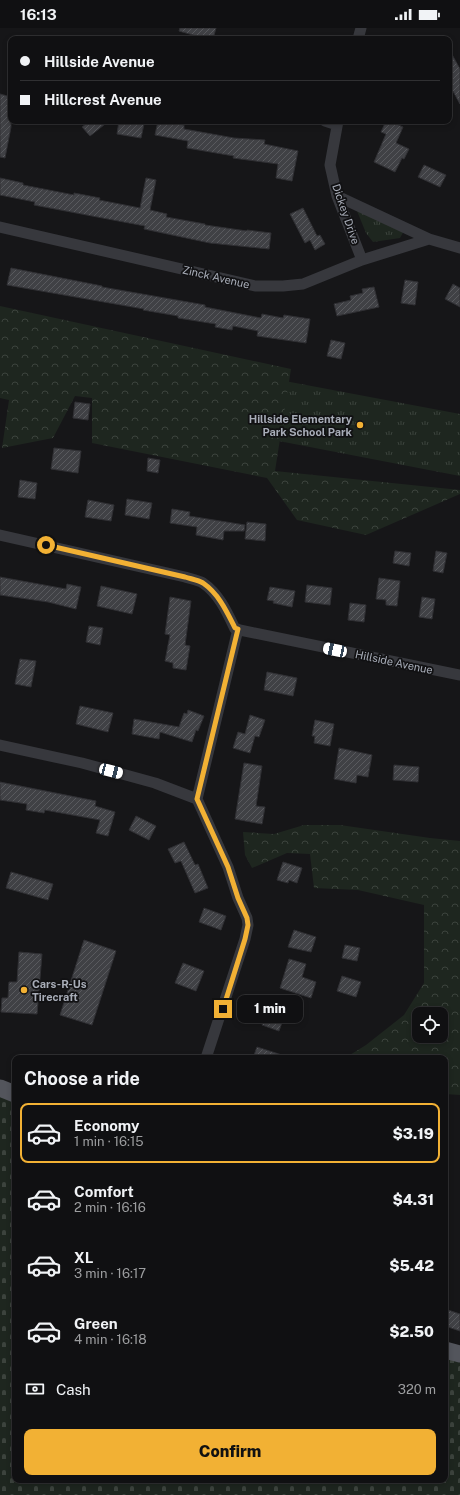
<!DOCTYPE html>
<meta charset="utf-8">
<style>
:root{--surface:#101012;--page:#19191b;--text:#f1f3f6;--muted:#9c9d9f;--line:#303032;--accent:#f2b134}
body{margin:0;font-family:"Public Sans",sans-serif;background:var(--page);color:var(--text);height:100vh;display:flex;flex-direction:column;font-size:15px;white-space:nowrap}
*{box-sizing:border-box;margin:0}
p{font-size:13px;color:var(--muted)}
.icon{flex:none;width:22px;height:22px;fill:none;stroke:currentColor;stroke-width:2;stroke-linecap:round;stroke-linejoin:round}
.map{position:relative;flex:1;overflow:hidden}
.details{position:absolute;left:12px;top:1027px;width:436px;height:428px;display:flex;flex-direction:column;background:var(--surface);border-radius:8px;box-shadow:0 2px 6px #0003,0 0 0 1px var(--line)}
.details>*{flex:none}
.hud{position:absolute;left:8px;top:8px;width:444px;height:88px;border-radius:8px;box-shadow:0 2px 6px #0003,0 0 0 1px var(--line);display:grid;align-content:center;height:88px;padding:0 12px;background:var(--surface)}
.fabs{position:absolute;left:412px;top:979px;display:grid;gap:8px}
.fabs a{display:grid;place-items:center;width:36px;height:36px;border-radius:8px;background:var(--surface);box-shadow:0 2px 6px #0003,0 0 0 1px var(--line);font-size:20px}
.end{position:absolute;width:18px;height:18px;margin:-9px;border:5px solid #f2b134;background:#111;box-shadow:0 0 0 2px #111}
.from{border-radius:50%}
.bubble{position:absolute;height:28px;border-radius:8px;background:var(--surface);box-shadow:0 2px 6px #0003,0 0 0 1px var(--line);font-size:13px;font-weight:800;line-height:28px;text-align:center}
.car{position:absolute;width:12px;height:24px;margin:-12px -6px;border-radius:5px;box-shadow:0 0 3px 1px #0007;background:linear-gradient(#fff 24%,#345 0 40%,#fff 0 76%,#345 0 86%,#fff 0)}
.hud b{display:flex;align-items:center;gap:14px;height:38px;font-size:15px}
.hud b+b{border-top:1px solid var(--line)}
.hud i{width:10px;height:10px;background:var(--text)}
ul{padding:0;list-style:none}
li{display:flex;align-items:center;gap:12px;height:60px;margin:0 8px 6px;padding:0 4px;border:2px solid transparent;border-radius:8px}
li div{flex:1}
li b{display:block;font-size:15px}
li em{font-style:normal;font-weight:800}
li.current{border-color:var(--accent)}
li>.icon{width:36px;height:36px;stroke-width:1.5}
h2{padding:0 12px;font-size:18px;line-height:48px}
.pay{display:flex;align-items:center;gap:10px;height:44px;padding:0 12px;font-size:15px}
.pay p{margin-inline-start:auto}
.primary-button{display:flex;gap:8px;margin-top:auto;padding:8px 12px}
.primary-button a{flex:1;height:46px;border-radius:8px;background:var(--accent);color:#111;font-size:16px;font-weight:800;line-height:46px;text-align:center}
.status{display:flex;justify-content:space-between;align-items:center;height:28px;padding:0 20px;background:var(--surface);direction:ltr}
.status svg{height:11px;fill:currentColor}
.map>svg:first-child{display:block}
.grass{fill:url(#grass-tufts)}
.forest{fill:url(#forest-crowns);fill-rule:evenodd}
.cemetery{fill:url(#cemetery-stones)}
.building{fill:url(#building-hatch);stroke:#303034}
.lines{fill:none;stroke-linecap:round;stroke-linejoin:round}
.street{stroke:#37383d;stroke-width:11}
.primary{stroke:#53555c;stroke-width:17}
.route{stroke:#f2b134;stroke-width:5}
.poi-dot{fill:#f2b134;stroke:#111113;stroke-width:1.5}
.labels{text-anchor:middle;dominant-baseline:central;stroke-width:3.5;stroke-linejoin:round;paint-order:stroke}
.street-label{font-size:11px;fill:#a8adb8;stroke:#111113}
.poi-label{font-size:11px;font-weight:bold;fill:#a8adb8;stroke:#111113;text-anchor:end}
</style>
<div class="status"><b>16:13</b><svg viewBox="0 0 49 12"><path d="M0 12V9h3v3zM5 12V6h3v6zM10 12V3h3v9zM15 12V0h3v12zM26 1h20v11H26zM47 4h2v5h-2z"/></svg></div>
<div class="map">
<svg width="460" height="1467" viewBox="0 0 460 1467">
<defs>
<pattern id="grass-tufts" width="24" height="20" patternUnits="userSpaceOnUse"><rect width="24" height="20" fill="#1e261f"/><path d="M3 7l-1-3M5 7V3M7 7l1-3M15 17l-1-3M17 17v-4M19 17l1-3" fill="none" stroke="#3c433d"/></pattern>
<pattern id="forest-crowns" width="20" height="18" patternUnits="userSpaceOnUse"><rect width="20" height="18" fill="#1e261f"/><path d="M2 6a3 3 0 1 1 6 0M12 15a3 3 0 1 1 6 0" fill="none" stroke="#3c433d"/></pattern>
<pattern id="cemetery-stones" width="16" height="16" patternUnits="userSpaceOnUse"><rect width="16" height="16" fill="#1e261f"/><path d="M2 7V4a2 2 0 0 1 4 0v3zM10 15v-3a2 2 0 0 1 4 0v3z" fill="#3c433d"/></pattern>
<pattern id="building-hatch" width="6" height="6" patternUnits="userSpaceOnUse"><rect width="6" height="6" fill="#404145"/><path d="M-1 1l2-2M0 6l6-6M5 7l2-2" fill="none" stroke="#595a5e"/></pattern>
</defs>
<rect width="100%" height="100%" fill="#161618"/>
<path class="grass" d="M357,183L405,201L400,210L373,214L366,205Z
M269,350L460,386V448L258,409Z"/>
<path class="forest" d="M0,278L291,341L275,443L460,462V466L366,507L297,492L267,450L92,415V370L75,368L53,410L2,420L9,372L0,370Z
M304,797H340L430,810L460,813V1067L445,1066V1030H345L366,1017L404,987L424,955V877L358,862L314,860L310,826L287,825L252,840L245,827L243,804L274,806ZM419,986H441V1008H419Z"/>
<path class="cemetery" d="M0,1060L15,1066V1452H445V1322L460,1326V1467H0Z"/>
<path class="building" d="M180,0H216L213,11H207L179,3Z
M449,21L460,41V76L449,56Z
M0,66L11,69V99L5,130L0,129Z
M90,93H109L90,108L82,99Z
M119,93L144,96L141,110L117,106Z
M158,93L184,97V101L234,110L265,112L264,116L298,123L292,153L276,150L278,136L233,130L234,128L187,120L188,113L155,107Z
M386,93H390L403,99L396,115L409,121L404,131L402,130L395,144L374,134L386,106L381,104Z
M424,137L446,147L440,159L418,149Z
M0,150L23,155V157L74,167V165L100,170L99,172L140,180L146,150L156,152L150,182L167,186L166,189L205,196V197L247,203V202L271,205L269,221L210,215L144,201L145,198L34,177L35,174L0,167Z
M303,180L317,208L320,207L325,216L315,222L310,212L305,215L290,186Z
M11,240L102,258V259L205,277V279L261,290L262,286L283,290L284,287L310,291L306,315L257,308L258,303L233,298L232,302L215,299L216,296L178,290V288L143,282L144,281L7,257Z
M405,252L418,254L415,277L401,275Z
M453,256L460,260V279L445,271Z
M374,259L379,279L337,288L334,276L351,272L350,268L363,265L362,261Z
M331,312L345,315L341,331L327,328Z
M75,374L90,376L88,392L73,390Z
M54,420L81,423L78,445L51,441Z
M148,430L160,432L158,445L147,443Z
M20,452L37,455L35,471L18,469Z
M127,471L152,475L149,491L125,487Z
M88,472L114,477L111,493L85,489Z
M172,481L190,484L189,488L245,497L244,503H224L223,512L196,507L197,499L170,495Z
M247,494L266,496L265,513L245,511Z
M395,523L411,525L409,538L393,535Z
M436,523L447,525L443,545L433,543Z
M0,549L66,561L67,556L81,559L76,581L48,574L0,567Z
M379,550L400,553L397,578L386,577V572L376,571Z
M307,557L332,560L330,577L305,574Z
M101,558L137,566L132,586L97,578Z
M270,559L295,563L292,579L273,575L274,573L267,572Z
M170,569L191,573L185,617L190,618L186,642L173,640V635L165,633L170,607L165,606Z
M422,569L435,571L432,591L419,589Z
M350,575L366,577L364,594L348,592Z
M89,598L103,600L100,617L86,614Z
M20,631L36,633L31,659L15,656Z
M267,644L297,650L293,668L264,662Z
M80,678L113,685L108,704L76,696Z
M188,682L204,688L198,703L196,702L192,714L160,704L159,711L132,706L134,691L179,699L184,685L187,686Z
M250,687L265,692L259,709L255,708L250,725L233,720L238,704L245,706Z
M315,692L334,696L330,718L314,715L315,708H312Z
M339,720L372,727L368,749L357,747L356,755L334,751Z
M244,735L262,738L256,778L265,779L262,796L235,791Z
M394,737L419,739L418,754L393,752Z
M0,754L96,773L95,778L115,784L108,808L96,805L100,792L45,782L44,785L26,782L27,776L0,772Z
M136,788L156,798L149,812L129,802Z
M184,814L195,837L198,836L208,860L195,865L181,833L175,835L168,821Z
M283,834L302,840L297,855L289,852L288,855L277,852Z
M11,844L53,856L48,872L6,860Z
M204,880L226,888L221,902L199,894Z
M294,902L316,909L311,924L288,919Z
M84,912L116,923L92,997L60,987Z
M345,917L360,920L357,933L342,930Z
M19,924L42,926L37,986L1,984L2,970H8L9,954H17Z
M289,931L306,936L302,949L316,954L311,970L280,960Z
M183,935L204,943L196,963L175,955Z
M342,948L361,954L356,969L337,963Z
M268,980L285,986L279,1003L262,997Z
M257,1019L285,1028L284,1030H253Z
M445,1281L460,1286V1303L445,1298Z"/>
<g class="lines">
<path class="street" d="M358,11L361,0
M325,93L337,97
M338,93L330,137L337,168L362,232
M337,168L429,211L460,220
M0,199L255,258H283L303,256L362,232L429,211
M0,507L185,549C191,551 198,552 203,555C219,566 227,584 235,601L460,647
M0,717L82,735L155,755L197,771
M206,1030L245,911L248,897L247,890L238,870L228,839L197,771L238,601"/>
<path class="primary" d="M0,1060L15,1066
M445,1322L460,1326"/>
</g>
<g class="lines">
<path class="route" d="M46,517L185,549C191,551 198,552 203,555C219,566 227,584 235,600L238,601L197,771L228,839L238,870L247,890L248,897L245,911L223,981"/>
</g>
<g class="poi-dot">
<circle cx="360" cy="397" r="4"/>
<circle cx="24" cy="962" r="4"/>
</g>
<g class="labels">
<g class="street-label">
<text transform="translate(346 186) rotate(71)">Dickey Drive</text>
<text transform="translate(216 249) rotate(13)">Zinck Avenue</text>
<text transform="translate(394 634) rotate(12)">Hillside Avenue</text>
</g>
<g class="poi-label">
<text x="352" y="391">Hillside Elementary<tspan x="352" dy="13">Park School Park</tspan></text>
<text x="32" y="956" text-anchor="start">Cars-R-Us<tspan x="32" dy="13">Tirecraft</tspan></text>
</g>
</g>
</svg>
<div class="fabs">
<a><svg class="icon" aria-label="locate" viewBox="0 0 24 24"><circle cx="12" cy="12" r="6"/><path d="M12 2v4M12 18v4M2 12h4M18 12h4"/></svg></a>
</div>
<i class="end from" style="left:46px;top:517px"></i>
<i class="end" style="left:223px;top:981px"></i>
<div class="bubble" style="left:237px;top:967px;width:66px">1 min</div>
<i class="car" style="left:335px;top:622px;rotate:282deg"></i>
<i class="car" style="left:111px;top:743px;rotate:105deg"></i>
<div class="hud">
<b><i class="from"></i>Hillside Avenue</b>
<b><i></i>Hillcrest Avenue</b>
</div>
<section class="details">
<h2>Choose a ride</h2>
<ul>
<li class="current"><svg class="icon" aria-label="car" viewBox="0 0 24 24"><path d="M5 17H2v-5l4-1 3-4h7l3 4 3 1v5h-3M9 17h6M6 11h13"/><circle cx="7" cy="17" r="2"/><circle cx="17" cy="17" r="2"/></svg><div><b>Economy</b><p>1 min · 16:15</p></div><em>$3.19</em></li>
<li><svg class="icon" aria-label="car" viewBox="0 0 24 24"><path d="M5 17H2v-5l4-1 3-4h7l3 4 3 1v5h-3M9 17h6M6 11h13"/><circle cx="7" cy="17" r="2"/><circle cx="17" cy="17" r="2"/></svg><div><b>Comfort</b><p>2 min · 16:16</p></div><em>$4.31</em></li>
<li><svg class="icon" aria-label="car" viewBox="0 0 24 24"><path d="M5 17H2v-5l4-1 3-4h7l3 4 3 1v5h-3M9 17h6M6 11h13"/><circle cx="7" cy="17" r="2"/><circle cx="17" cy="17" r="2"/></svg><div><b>XL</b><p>3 min · 16:17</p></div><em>$5.42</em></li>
<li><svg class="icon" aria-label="car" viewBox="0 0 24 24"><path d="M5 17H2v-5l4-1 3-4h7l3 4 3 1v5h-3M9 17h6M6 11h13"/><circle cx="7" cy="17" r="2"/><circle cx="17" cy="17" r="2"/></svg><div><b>Green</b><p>4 min · 16:18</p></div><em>$2.50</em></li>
</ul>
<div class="pay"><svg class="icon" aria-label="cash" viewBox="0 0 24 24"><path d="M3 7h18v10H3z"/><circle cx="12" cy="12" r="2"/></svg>Cash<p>320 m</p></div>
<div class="primary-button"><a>Confirm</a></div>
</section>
</div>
